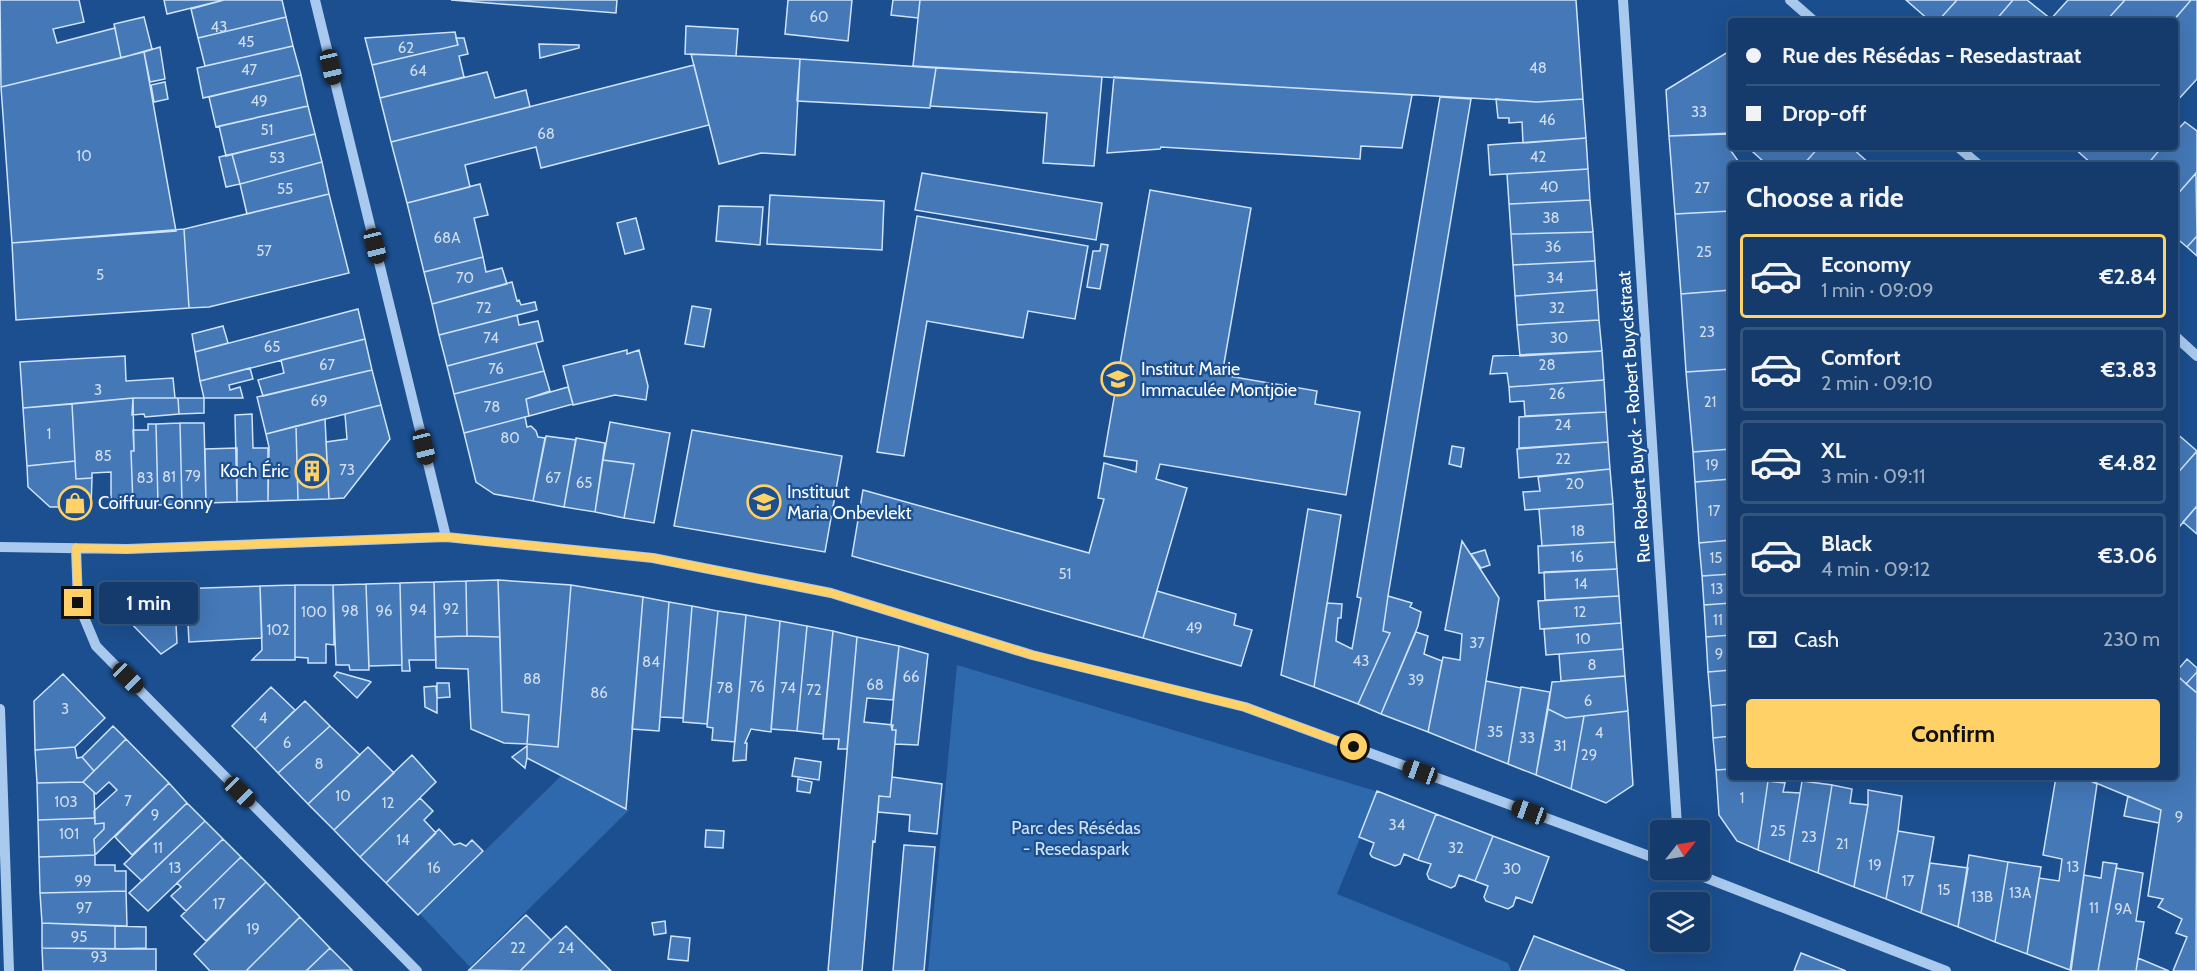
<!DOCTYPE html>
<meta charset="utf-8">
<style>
:root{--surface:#143b6b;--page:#1d4271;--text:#f1f3f6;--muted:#9dadc1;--line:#33557e;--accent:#ffd166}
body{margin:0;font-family:Cabin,sans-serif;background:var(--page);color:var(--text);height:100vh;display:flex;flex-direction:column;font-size:22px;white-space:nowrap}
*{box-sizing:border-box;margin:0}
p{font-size:20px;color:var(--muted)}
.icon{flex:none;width:33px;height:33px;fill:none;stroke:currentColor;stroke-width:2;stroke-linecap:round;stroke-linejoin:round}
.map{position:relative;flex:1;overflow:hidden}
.panel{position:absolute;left:1728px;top:162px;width:450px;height:618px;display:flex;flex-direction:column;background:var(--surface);border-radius:6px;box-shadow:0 6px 24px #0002,0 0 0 2px var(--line)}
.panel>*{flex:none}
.hud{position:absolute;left:1728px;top:18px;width:450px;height:132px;border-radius:6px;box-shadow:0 6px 24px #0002,0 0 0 2px var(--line);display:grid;align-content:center;height:132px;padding:0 18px;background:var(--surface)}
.needle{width:39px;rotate:59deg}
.controls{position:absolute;left:1650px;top:820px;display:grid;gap:12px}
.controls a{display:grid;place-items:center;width:60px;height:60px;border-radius:6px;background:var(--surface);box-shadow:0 6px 24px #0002,0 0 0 2px var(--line);font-size:30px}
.end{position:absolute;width:27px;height:27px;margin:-14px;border:8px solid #ffd166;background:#111;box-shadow:0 0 0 3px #111}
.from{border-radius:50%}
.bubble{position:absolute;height:42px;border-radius:6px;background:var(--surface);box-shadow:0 6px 24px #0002,0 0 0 2px var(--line);font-size:20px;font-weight:800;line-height:42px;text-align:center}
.car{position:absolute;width:18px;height:36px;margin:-18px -9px;border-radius:8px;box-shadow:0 0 4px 2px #0007;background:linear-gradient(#222 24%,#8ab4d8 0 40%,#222 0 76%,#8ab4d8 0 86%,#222 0)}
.hud b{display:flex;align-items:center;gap:21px;height:57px;font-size:22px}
.hud b+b{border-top:2px solid var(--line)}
.hud i{width:15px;height:15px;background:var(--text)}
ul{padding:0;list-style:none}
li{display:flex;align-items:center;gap:18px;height:84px;margin:0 12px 9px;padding:0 6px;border:3px solid var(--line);border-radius:6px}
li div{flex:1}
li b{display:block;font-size:22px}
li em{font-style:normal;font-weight:800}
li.selected{border-color:var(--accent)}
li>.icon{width:54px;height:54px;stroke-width:1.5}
h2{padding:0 18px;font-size:27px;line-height:72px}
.pay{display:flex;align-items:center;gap:15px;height:66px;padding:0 18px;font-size:22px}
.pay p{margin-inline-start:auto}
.action{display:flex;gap:12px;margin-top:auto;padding:12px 18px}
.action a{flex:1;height:69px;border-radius:6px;background:var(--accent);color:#111;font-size:24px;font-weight:800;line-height:69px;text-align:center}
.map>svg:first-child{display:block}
.green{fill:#2e69ad}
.building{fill:#4478b7;stroke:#cfe3fa;stroke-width:1.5}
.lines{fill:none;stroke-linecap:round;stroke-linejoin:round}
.minor{stroke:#a9c9ee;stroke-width:10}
.route{stroke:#ffd166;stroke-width:8}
.labels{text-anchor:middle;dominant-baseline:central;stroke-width:4.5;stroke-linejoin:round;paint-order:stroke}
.number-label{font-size:15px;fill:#d0dded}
.poi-label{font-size:18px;fill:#fff;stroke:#1b4f8f;text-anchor:start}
.street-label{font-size:18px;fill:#fff;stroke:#1b4f8f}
.park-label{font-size:18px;fill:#cfe3fa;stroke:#1b4f8f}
</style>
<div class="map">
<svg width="2197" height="971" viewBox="0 0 2197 971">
<rect width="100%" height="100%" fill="#1b4f8f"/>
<path class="green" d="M957,665L1379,792L1337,894L1508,963L1511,971H928Z
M561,776L629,810L470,967L420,914Z"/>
<path class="building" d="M0,0H79L84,22L53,29L57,43L115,28L121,58L1,87Z
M164,0H224L167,14Z
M224,0H282L286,17L198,38L191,9Z
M451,0H617L616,13Z
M788,0H852L848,41L785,34Z
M893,0H920L918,18L891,15Z
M920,0H1576L1583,99L1537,102L913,66Z
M1906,0H1957L1938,21H1930Z
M1957,0H2013L1995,21H1938Z
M2013,0H2027L2051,19L2049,21H1995Z
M2068,0H2125L2106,21H2049Z
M2125,0H2191L2173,21H2106Z
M2191,0H2197V79L2175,103V21H2173Z
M144,17L152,49L121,58L114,24Z
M286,17L293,46L205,66L198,38Z
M686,26L738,29L736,56L685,54Z
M455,32L458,45L372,65L365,38Z
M456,38H464L468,54L459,56L464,77L380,98L372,65L458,45Z
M539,44L579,45V48L540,58Z
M293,46L301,75L203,98L197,68Z
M160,47L165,79L150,82L144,52Z
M1731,50V133L1669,136L1666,90Z
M144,52L176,231L12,243L1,87Z
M691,54L800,59L795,155L761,153L719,164Z
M800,59L936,68L930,108L797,101Z
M694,65L709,125L541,168L536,147L465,165L470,187L407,203L391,142Z
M936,68L1102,77L1094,166L1043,163L1047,113L930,106Z
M487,72L495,98L526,90L530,107L391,142L380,98Z
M301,75L308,106L216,127L209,97Z
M1114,77L1379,93L1412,95L1402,148L1361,146L1360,159L1161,147L1160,149L1107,153Z
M165,82L168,99L154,102L151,85Z
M1440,97L1471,99L1388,596L1383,631L1390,633L1358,704L1314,687L1327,603L1342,604L1341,618H1338L1336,641L1352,649L1361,598L1357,597Z
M1496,99L1537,102L1583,99L1586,138L1523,143L1522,122L1509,123V118H1498Z
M308,106L315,134L226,156L219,126Z
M2185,122L2197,131V172L2175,197V165H2147L2162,147H2175V132Z
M315,134L322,162L240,184L232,154Z
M1730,134L1731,151L1741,165H1731V211L1675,214L1669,136Z
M1586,138L1588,169L1490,175L1488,145Z
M1751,147H1819L1803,165H1782L1763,161L1752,151Z
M1819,147H1851L1871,165H1803Z
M2073,147H2162L2147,165H2093Z
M232,154L240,184L226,187L219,157Z
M322,162L329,194L247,214L240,184Z
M1588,169L1590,200L1509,204L1507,174Z
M922,173L1102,203L1096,240L915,210Z
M2196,173L2197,236L2187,247L2175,237V197Z
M480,184L488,215L474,218L483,257L424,272L407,203Z
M1150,190L1251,208L1222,375L1317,391L1315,404L1360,412L1346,495L1160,464L1156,479L1187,488L1143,638L852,556L863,490L1089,553L1104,499L1098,498L1104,463L1136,472L1137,461L1104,456Z
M329,194L349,273L209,307L189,308L184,229Z
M770,195L884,201L882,250L767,244Z
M1590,200L1593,232L1511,234L1509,204Z
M719,206L763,207L760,245L716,241Z
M1731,211V290L1681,294L1675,214Z
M917,216L1088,246L1075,319L1028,311L1023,338L927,321L904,456L877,452Z
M636,218L644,249L625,254L617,223Z
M184,229L189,308L16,320L12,243Z
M1593,232L1595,261L1513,265L1511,234Z
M2197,236V256L2187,247Z
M1101,244L1108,245L1100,289L1087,287L1093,251H1100Z
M483,257L486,272L502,268L507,284L432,304L424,272Z
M1595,261L1597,290L1515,296L1513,265Z
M512,282L517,301L519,300L521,305L535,302L537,310L439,335L432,304Z
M1597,290L1599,320L1517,325L1515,296Z
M1731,290V369L1686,372L1681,294Z
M692,306L711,309L704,347L685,344Z
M358,309L365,339L200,381L195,352Z
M517,315L519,325L538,321L543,341L447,366L439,335Z
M1599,320L1602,351L1520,356L1517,325Z
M223,326L228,343L195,352L192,334Z
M365,339L372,370L263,396L258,380L284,373L281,360Z
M536,343L544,371L454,394L447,366Z
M627,350V354L639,350L648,386L646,400L615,395L573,405L563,366Z
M1602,351L1604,380L1509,387L1507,373L1490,374L1493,356Z
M125,356L126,381L173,378L175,398H133L23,408L20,362Z
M250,368L253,379L229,385L230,390L240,387L243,398H204L200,381Z
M1731,369V449L1693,452L1686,372Z
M372,370L381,405L266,434L257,397Z
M544,371L550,391L526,399L529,416L464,433L454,394Z
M1604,380L1606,412L1525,416L1524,401L1510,402L1509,387Z
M568,387L573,404L529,416L526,399Z
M133,398H178L179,414L145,417L144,414L132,415Z
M133,398L134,451H131L133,506H111V472L92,473V478L76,479L72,404Z
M178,398H204V413L179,414Z
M72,404L75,461L27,466L23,408Z
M381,405L390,439L344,498L329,499L326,442L347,439L345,414Z
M1606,412L1608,442L1519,448V417Z
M252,414L253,448H268V501L237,502L235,415Z
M525,417L527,427L531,426L536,431L538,437L545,438L533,501L494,494L476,482L464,433Z
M325,419L329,499L298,500L296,426Z
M610,422L670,433L654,523L624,518L634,464L603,460Z
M180,423H204L206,503L182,504Z
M180,423L182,504L158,505L156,424Z
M148,424H156L158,505L133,506L131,451H134L133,430H148Z
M296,426L298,500L268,501L269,447L266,434Z
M692,430L842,456L825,552L674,526Z
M2175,432L2197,451L2175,476Z
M546,436L576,440L564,507L533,501Z
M576,438L605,443L595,512L564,507Z
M1608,442L1610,469L1519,478L1517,449Z
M1452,446L1464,448L1461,467L1449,464Z
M237,448V502L206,503L205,449Z
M1731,449V479L1695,482L1693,452Z
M2197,451V506L2175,532V476Z
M603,460L634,464L624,518L595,512Z
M75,461L76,479L92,478L91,507H50L28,487L27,466Z
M1610,469L1613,504L1525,510L1523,492L1540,491L1538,477Z
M1731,479V540L1699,543L1695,482Z
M1613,504L1615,542L1542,546L1539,509Z
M2197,506V534L2183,522Z
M1308,509L1341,515L1314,687L1281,675Z
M1731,540V574L1702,576L1699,543Z
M1462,541L1499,598L1475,751L1428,732L1443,657L1460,660L1462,634L1445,630Z
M1615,542L1617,569L1539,573L1538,546Z
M1485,550L1490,565L1481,568L1471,554Z
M1617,569L1619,596L1545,600L1544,572Z
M1731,574V603L1704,605L1702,576Z
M498,580L571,585L558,747L527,744L529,715L502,712Z
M498,580L500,637L467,636L466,581Z
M466,581L467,636L435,637L434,582Z
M434,582L436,660H409L410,671H402L400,583Z
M400,583L402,665L369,666L366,584Z
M366,584L369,670H350L349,665H336L333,585Z
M295,585H333L334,645L326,644V663H308V658L295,657Z
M295,585V660H252L262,650L260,586Z
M571,585L643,597L626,809L527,758V744L558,747Z
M260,586L262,638L189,642L188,624H176L177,643L161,654L124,616L141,600L152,594L174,589Z
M1157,591L1236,614L1234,625L1252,630L1241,666L1143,638Z
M1388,596L1412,603L1410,607L1421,612L1418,626L1381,714L1358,704L1390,633L1383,631Z
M1619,596L1621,623L1540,629L1538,601Z
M643,597L669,602L659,731L632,729Z
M669,602L692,606L683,718L660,717Z
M1731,603V635L1706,637L1704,605Z
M692,606L718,611L707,724L683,722Z
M718,611L746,615L735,742L712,740L713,728L707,727Z
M746,615L780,621L776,670L771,732L751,729L745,743H747L746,760L733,761Z
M780,621L807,626L797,731L771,729Z
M1621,623L1623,649L1546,655L1544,629Z
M807,626L833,631L823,734L797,731Z
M833,631L857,637L847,749H838L839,739H823Z
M1416,632L1428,636L1424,654L1442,661L1428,732L1381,714Z
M1731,635V670L1708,672L1706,637Z
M467,636L500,637L502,712L529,715L527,744L504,743L471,729L468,669L436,668L435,637Z
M857,637L899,646L893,700L867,698L864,722L893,725L892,730H896L892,777L890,797L879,796L875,842L873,841L862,971H828Z
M899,646L928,654L918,745L895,744L896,730H892L891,725Z
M1623,649L1625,676L1561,681L1559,654Z
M2187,659L2197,668V672L2186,684L2175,673Z
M1731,670V704L1711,706L1708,672Z
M337,672L369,681L371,682L357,698L334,676Z
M2197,672V693L2186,684Z
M63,674L105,718L75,747L35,750L34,701Z
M2175,674L2197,693L2196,971H2173L2187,937L2176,933L2182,919L2158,907L2163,899L2148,896L2161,810L2096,783L2097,777H2175Z
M1625,676L1628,711L1566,718L1548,709L1552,682Z
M1486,681L1521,688L1508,764L1475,751Z
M437,683H449L450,697L437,698Z
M436,686L437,698V713L425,707L424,687Z
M271,687L295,710L255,749L232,726Z
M1521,687L1550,692L1536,775L1508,764Z
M305,701L330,726L278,773L255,749Z
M1731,704V736L1713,738L1711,706Z
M1548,709L1566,718L1584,716L1571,789L1536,775Z
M1628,711L1633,785L1606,803L1571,789L1584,716Z
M113,726L126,739L94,771L82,757Z
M330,726L360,755L308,804L278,773Z
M1731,736V769L1716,770L1713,738Z
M126,739L169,783L95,855L94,839L104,829V823L95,824L94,811L117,790L109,782L96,794L83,782Z
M527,746V758L525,768L512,757Z
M75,747L77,758L82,757L94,771L83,782L37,783L35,750Z
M368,747L394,773L334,830L308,804Z
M412,755L436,782L360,857L334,830Z
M795,758L821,762L819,780L792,776Z
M1731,769V777H1759V780L1768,781L1758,850L1737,841L1719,815L1716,770Z
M892,777L942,784L937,834L909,831L910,815L878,812L879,796L890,797Z
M1759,777H1786L1785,783L1759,780Z
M2056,777H2082L2097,784L2070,970L2027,954L2039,878L2059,881L2062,859L2043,855Z
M798,779L812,782L810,793L797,791Z
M1768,781L1785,783L1783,792L1800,793L1789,862L1758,850Z
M1802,781L1832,785L1818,873L1789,862Z
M83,782L94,792L95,818L38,820L37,783Z
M169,783L187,803L132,855L115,837Z
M1832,785L1852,789L1850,803L1868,805L1854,887L1818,873Z
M1868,790L1902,796L1898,831L1886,899L1854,887L1868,805Z
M1377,791L1436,814L1418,860L1404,854L1400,864L1395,866L1372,857L1370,854L1374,843L1359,837Z
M2128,796L2161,810L2159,823L2124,816Z
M420,798L433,811L424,820L436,833L386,883L360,857Z
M187,803L205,821L142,881L124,864Z
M1436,814L1493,836L1475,881L1459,875L1455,886L1451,888L1429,879L1427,874L1431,864L1418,860Z
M95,818V824L104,823V829L94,839L95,855L39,857L38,820Z
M205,821L223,839L148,911L129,893Z
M439,829L454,845L460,843L466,846L472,840L483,851L418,915L386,883Z
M706,830L724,831L723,848L705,847Z
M1898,831L1934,837L1921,913L1886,899Z
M1493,836L1549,857L1532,903L1516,897L1513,906L1508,909L1486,901L1484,897L1488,886L1475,881Z
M223,839L241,857L186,911L171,896L181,887L177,883Z
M904,845L935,847L924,971H893Z
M95,855V865H115V871H126V891L40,893L39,857Z
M1969,855L2008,862L1995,942L1958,927Z
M241,857L266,882L206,941L181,916Z
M2008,862L2041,867L2027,954L1995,942Z
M2103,862L2117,864L2098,971H2071L2084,875L2101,878Z
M1930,863L1968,868L1958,927L1921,913Z
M2116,868L2143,873L2136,921L2144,922L2136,971H2098Z
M266,882L300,917L246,971H210L194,954Z
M126,891L127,926L42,923L40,893Z
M526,915L551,940L520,971L469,970Z
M300,917L330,948L306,971H246Z
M665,921L666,933L654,935L652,923Z
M42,923L115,926V949L42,948Z
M115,926L146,927V948L115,949Z
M566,926L611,971H520L551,940Z
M671,936L690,938L688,961L668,959Z
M1534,936L1625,971H1519Z
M42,948L156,949V971H43Z
M330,948L352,970L306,971Z
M1801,953L1846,971H1794Z
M2138,958L2169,971H2136Z"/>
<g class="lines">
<path class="minor" d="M315,0L446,537
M1623,0L1677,825L1676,831
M1790,0L1814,21
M1958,147L1979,165
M2175,336L2197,356
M0,547L127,549L446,537L653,558L831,593L1032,655L1245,707L1660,860
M76,548L78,603L96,646L417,971
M0,709L9,971
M1686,870L1946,971"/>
</g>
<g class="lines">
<path class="route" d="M78,603L76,548L127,549L446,537L653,558L831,593L1032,655L1245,707L1354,747"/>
</g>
<defs>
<symbol id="school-ring" viewBox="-11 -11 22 22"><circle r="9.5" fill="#1b4f8f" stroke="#ffd166" stroke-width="1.5"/><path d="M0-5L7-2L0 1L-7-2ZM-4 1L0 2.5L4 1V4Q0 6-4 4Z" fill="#ffd166"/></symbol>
<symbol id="building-ring" viewBox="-11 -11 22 22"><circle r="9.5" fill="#1b4f8f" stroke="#ffd166" stroke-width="1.5"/><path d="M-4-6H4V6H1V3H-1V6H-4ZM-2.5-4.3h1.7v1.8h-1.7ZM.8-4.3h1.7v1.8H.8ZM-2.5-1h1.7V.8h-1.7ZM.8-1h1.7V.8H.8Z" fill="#ffd166"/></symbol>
<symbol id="shop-ring" viewBox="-11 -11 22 22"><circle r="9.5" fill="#1b4f8f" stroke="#ffd166" stroke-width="1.5"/><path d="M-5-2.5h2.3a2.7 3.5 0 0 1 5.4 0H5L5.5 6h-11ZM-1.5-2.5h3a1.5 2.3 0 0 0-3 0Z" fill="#ffd166"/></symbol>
</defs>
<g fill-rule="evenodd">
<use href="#school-ring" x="1099" y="360" width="38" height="38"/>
<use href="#building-ring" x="293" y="452" width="38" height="38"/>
<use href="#school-ring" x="745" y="483" width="38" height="38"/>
<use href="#shop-ring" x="56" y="484" width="38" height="38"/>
</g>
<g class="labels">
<g class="number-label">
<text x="819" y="17">60</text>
<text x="219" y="27">43</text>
<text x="246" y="42">45</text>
<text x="406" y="48">62</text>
<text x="1538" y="68">48</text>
<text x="249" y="70">47</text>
<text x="418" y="71">64</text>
<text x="259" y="101">49</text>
<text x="1699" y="112">33</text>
<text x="1547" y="120">46</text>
<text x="267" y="130">51</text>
<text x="546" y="134">68</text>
<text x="84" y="156">10</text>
<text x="1538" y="157">42</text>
<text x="277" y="158">53</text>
<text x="1549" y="187">40</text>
<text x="1702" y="188">27</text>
<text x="285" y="189">55</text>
<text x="1551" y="218">38</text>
<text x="447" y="238">68A</text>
<text x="1553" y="247">36</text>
<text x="264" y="251">57</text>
<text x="1704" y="252">25</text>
<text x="100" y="275">5</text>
<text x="465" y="278">70</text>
<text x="1555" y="278">34</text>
<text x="484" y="308">72</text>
<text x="1557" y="308">32</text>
<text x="1707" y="332">23</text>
<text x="491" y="338">74</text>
<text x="1559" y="338">30</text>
<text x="272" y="347">65</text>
<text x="327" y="365">67</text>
<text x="1547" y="365">28</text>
<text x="496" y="369">76</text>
<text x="98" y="390">3</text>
<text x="1557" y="394">26</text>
<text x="319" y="401">69</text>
<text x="1710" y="402">21</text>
<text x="492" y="407">78</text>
<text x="1563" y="425">24</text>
<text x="49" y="434">1</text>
<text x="510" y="438">80</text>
<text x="103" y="456">85</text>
<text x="1563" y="459">22</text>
<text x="1712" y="465">19</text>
<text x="347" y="470">73</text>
<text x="193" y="476">79</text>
<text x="169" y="477">81</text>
<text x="145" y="478">83</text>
<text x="553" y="478">67</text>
<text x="584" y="483">65</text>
<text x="1575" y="484">20</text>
<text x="1714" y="511">17</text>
<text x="1578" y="531">18</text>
<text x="1577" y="557">16</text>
<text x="1716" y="558">15</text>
<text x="1065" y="574">51</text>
<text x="1581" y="584">14</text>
<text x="1717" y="589">13</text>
<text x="451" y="609">92</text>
<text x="418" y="610">94</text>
<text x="350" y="611">98</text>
<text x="384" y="611">96</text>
<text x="314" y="612">100</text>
<text x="1580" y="612">12</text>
<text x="1718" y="620">11</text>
<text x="1194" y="628">49</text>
<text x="278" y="630">102</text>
<text x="1583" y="639">10</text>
<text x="1477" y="643">37</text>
<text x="1719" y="654">9</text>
<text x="1361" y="661">43</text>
<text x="651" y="662">84</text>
<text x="1592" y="665">8</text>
<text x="911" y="677">66</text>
<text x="532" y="679">88</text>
<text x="1416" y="680">39</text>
<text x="875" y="685">68</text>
<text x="757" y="687">76</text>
<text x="725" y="688">78</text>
<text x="788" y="688">74</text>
<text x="814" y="690">72</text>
<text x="599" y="693">86</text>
<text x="1588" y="701">6</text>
<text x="65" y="709">3</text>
<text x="263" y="718">4</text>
<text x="1495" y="732">35</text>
<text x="1599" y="733">4</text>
<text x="1527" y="738">33</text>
<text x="287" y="743">6</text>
<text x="1560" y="746">31</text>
<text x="1589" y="755">29</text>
<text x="319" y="764">8</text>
<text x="343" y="796">10</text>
<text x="1742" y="798">1</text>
<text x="128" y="801">7</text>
<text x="66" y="802">103</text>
<text x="388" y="803">12</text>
<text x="155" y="815">9</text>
<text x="2179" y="817">9</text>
<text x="1397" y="825">34</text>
<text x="1778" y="831">25</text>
<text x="69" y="834">101</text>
<text x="1809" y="837">23</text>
<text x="403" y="840">14</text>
<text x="1842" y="844">21</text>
<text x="158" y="848">11</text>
<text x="1456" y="848">32</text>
<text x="1875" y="865">19</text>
<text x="2073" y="867">13</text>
<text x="175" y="868">13</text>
<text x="434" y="868">16</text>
<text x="1512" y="869">30</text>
<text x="83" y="881">99</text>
<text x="1908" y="881">17</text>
<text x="1944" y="890">15</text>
<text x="2020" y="893">13A</text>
<text x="1982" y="897">13B</text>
<text x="219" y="904">17</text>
<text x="84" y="908">97</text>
<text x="2094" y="908">11</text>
<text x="2123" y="909">9A</text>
<text x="253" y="929">19</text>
<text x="79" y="937">95</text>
<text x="518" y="948">22</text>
<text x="566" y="948">24</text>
<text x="99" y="957">93</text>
</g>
<g class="poi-label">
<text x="1141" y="369">Institut Marie<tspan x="1141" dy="21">Immaculée Montjoie</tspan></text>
<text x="289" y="471" text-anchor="end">Koch Éric</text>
<text x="787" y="492">Instituut<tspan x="787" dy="21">Maria Onbevlekt</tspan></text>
<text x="98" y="503">Coiffuur Conny</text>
</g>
<g class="street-label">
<text transform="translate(1634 417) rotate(-94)">Rue Robert Buyck - Robert Buyckstraat</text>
</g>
<g class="park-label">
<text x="1076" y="828">Parc des Résédas<tspan x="1076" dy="21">- Resedaspark</tspan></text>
</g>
</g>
</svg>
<div class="controls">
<a><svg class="needle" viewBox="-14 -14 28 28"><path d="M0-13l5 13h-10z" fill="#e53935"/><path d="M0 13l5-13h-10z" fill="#9dadc1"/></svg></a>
<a><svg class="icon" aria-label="layers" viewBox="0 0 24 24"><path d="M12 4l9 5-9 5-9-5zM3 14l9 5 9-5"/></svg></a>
</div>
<i class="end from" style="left:1354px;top:747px"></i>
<i class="end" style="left:78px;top:603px"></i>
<div class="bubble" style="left:99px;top:582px;width:99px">1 min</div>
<i class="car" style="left:331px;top:67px;rotate:167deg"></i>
<i class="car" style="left:375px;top:246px;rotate:166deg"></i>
<i class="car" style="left:424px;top:447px;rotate:166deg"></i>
<i class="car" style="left:128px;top:678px;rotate:135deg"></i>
<i class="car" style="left:1420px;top:772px;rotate:290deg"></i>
<i class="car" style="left:240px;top:792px;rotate:135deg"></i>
<i class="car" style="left:1529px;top:812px;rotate:290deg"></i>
<div class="hud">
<b><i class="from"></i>Rue des Résédas - Resedastraat</b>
<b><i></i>Drop-off</b>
</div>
<section class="panel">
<h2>Choose a ride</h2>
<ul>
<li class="selected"><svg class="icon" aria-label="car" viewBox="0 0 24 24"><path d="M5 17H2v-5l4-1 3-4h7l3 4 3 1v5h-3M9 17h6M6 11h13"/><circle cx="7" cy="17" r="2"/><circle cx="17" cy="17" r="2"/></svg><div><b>Economy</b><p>1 min · 09:09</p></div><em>€2.84</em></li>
<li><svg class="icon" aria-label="car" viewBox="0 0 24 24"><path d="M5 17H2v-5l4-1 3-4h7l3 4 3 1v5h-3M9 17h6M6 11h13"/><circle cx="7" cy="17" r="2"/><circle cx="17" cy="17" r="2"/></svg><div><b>Comfort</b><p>2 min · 09:10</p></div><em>€3.83</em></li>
<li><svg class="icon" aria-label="car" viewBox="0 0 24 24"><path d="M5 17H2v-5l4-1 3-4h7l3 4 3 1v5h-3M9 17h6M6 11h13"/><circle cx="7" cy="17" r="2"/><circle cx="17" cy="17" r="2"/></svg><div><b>XL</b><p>3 min · 09:11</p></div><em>€4.82</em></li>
<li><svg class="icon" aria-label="car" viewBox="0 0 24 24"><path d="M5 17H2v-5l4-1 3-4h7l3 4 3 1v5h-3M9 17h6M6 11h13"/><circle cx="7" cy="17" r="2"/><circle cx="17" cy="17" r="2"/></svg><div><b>Black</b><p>4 min · 09:12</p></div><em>€3.06</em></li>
</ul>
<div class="pay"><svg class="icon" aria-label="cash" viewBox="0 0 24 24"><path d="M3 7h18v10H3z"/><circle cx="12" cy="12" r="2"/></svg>Cash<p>230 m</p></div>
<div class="action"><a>Confirm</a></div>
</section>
</div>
